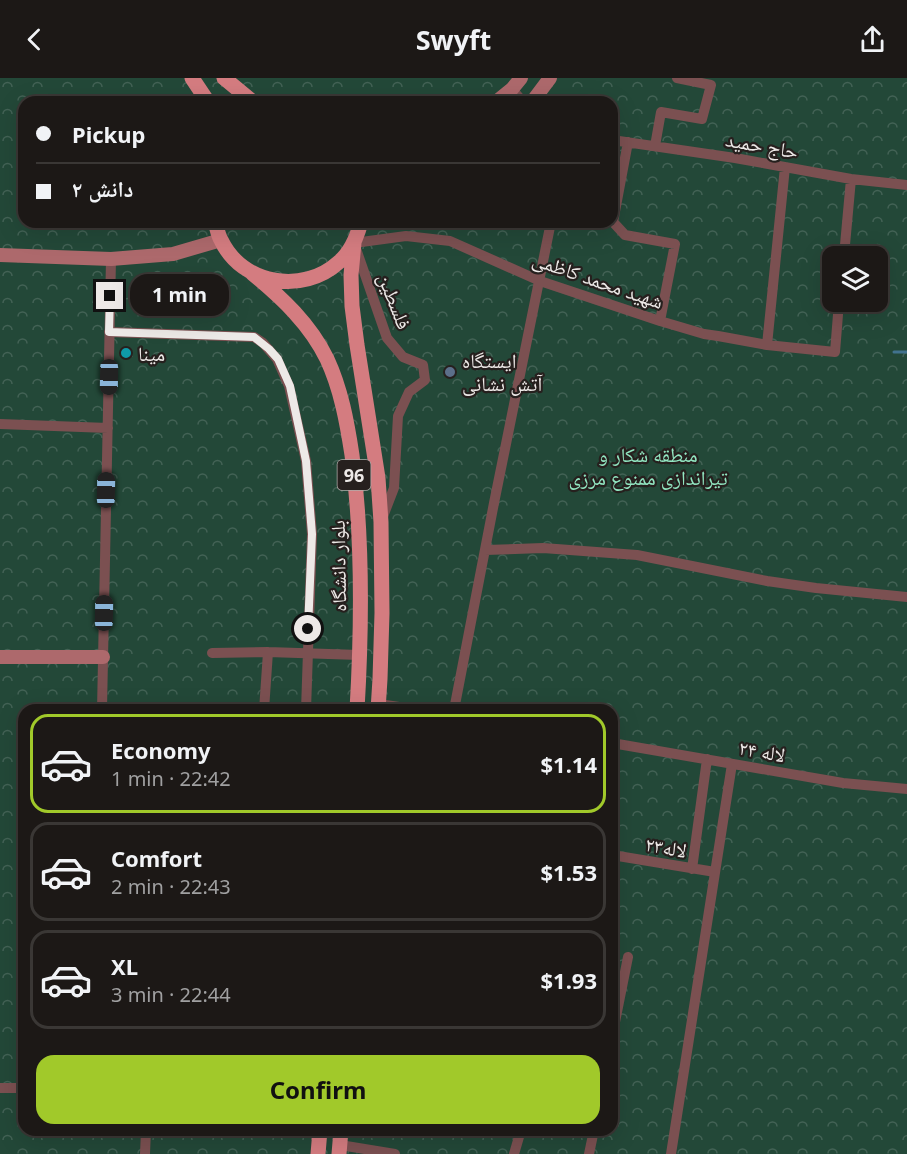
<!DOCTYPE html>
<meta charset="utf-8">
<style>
:root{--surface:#1c1816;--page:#25211f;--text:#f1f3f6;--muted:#a0a0a1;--line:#3a3735;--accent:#a1c92a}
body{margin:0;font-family:"Noto Sans","Noto Naskh Arabic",sans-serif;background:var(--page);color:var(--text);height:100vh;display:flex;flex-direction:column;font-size:22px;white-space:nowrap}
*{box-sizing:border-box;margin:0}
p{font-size:20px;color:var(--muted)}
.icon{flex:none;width:33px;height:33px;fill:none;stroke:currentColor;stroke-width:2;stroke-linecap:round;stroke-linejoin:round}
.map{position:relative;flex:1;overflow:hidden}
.panel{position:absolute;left:18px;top:626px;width:600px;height:432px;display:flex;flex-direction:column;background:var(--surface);border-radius:18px;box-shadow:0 6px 24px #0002,0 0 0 2px var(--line)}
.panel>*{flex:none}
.banner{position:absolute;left:18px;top:18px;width:600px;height:132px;border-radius:18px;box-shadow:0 6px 24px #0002,0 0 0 2px var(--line);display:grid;align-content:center;height:132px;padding:0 18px;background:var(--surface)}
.buttons{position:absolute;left:822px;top:168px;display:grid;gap:12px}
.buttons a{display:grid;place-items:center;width:66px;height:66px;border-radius:12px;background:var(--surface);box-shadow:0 6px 24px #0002,0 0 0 2px var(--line);font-size:30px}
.end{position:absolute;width:27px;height:27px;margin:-14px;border:8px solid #ede9e7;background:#111;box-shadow:0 0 0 3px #111}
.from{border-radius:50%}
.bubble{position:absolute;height:42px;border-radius:18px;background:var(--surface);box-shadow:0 6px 24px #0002,0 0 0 2px var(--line);font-size:20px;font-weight:700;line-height:42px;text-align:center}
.car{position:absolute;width:18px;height:36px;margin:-18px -9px;border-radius:8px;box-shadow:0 0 4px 2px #0007;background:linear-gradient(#222 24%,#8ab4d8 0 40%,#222 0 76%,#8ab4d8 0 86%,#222 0)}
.banner b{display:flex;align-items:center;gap:21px;height:57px;font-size:22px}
.banner b+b{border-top:2px solid var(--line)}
.banner i{width:15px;height:15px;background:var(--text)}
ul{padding:10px 0 0;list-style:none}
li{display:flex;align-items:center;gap:18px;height:99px;margin:0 12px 9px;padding:0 6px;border:3px solid var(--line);border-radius:18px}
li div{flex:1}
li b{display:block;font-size:22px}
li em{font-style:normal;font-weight:700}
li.current{border-color:var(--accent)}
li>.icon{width:54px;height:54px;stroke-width:1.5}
.cta{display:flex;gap:12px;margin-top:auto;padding:12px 18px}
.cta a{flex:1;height:69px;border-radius:18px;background:var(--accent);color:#111;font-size:24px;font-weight:700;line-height:69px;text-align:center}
header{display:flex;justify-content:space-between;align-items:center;height:78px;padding:0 18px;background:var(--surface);font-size:27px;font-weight:700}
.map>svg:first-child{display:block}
.park{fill:url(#park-crowns);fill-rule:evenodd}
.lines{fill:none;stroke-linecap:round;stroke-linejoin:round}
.stream{stroke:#41728e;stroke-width:3}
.street{stroke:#7b5051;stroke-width:10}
.secondary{stroke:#ad696c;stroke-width:14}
.primary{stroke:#d47c80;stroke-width:15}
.route{stroke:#ede9e7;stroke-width:8}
.culture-dot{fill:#0f9aa8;stroke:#26201e;stroke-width:2}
.service-dot{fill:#5c6f8a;stroke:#26201e;stroke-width:2}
.labels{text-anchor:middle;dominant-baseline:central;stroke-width:4.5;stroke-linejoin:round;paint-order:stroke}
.shield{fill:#26201e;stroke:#b1adab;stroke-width:1.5}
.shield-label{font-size:18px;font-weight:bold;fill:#ede9e7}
.street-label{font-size:20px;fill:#ede9e7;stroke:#26201e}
.poi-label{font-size:20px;fill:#ede9e7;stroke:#26201e;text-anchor:start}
.park-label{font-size:20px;fill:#92e7c2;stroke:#26201e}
</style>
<header><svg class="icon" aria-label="back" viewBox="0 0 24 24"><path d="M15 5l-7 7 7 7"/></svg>Swyft<svg class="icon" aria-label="share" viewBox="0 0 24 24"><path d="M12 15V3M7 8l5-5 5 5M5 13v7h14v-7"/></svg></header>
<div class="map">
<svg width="907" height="1076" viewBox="0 0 907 1076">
<defs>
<pattern id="park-crowns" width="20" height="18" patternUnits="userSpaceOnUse" patternTransform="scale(1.5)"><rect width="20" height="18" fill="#234838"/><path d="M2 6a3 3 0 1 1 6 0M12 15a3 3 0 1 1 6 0" fill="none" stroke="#436255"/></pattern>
</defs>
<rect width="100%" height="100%" fill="#26201e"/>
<path class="park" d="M0,0H907V1076H0ZM24,24H612V144H24ZM832,178H878V224H832ZM24,632H612V1052H24Z"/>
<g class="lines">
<path class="stream" d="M894,274H907"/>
<path class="street" d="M512,11L523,24
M612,62L735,80L851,101L907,107
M628,64L613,144L625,157L675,166L660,243
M655,68L661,34L702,41L711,7L677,0
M844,178L851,101
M109,254L254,259L263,265L277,281L289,308L306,383L312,456L306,632
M767,267L785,89
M0,346L108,350
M382,441L394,410L398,338L409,314L425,302L423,287L403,279L387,260L354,165L406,158L450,163L540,203L660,243L704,256L718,258L767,267L835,274L839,224
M485,472L543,470L637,477L767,503L816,510L907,519
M212,575L268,574L359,577
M379,626L419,632
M102,632L111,181
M264,632L268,574
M454,632L494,425L551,144
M612,665L843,705L907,711
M612,777L715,794
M692,791L707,681
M612,959L628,879
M0,1010H24
M340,1067L395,1076
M145,1076L146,1052
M514,1076L521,1052
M589,1076L594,1052
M671,1076L732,686"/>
<path class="secondary" d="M496,24L512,11L521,0
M532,24L550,0
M0,177L111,181L173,176L221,162
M0,579H103"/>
<path class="primary" d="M192,0L208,24
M224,0L253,24
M215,144C217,150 218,157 221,162C242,207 303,217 339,184C351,174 357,159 361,144
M354,165L351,197L352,228L357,267L378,400L381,444L382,535L380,601L378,632
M253,196C282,220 310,246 327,281C341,311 347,344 352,377C363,461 362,547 357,632
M318,1076L320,1052
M339,1076L341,1052"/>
</g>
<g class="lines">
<path class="route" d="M110,218L109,254L254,259L269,271L278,281L290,308L306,383L312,456L308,551"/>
</g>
<circle class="culture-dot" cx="126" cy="275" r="6"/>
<circle class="service-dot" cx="450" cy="294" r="6"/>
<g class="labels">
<rect class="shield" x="337.5" y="382" width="33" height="30" rx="4.5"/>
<g class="shield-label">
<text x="354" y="397">96</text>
</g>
<g class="street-label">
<text transform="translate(762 67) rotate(10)">حاج حمید</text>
<text transform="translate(598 202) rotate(19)">شهید محمد کاظمی</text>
<text transform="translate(395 223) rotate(69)">فلسطین</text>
<text transform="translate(338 488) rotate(-91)">بلوار دانشگاه</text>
<text transform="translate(762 673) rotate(10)">لاله ۲۴</text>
<text transform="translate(666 769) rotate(10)">لاله۲۳</text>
</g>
<g class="poi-label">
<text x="138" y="275">مینا</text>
<text x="462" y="282">ایستگاه<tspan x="462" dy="23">آتش نشانی</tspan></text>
</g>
<g class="park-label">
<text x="648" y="376">منطقه شکار و<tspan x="648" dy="23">تیراندازی ممنوع مرزی</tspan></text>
</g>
</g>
</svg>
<div class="buttons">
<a><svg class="icon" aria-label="layers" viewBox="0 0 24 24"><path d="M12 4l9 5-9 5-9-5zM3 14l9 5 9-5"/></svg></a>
</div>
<i class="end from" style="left:308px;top:551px"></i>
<i class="end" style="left:110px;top:218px"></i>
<div class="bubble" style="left:130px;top:196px;width:99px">1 min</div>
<i class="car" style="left:109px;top:299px;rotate:181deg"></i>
<i class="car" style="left:106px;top:412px;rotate:1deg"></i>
<i class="car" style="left:104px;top:535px;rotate:1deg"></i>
<div class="banner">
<b><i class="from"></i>Pickup</b>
<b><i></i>دانش ۲</b>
</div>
<section class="panel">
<ul>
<li class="current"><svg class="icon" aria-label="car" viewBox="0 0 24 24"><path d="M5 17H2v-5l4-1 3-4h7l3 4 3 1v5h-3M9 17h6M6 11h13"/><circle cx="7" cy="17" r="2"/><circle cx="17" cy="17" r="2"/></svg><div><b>Economy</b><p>1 min · 22:42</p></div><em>$1.14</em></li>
<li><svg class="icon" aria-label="car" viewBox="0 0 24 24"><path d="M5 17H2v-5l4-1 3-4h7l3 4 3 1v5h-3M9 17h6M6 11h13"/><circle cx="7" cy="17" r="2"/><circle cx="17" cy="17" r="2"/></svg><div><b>Comfort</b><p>2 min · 22:43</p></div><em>$1.53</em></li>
<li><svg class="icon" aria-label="car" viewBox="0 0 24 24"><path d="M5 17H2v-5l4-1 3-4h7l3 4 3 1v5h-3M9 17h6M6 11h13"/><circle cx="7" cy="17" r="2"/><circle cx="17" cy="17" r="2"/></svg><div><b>XL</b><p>3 min · 22:44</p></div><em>$1.93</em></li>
</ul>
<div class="cta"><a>Confirm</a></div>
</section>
</div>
